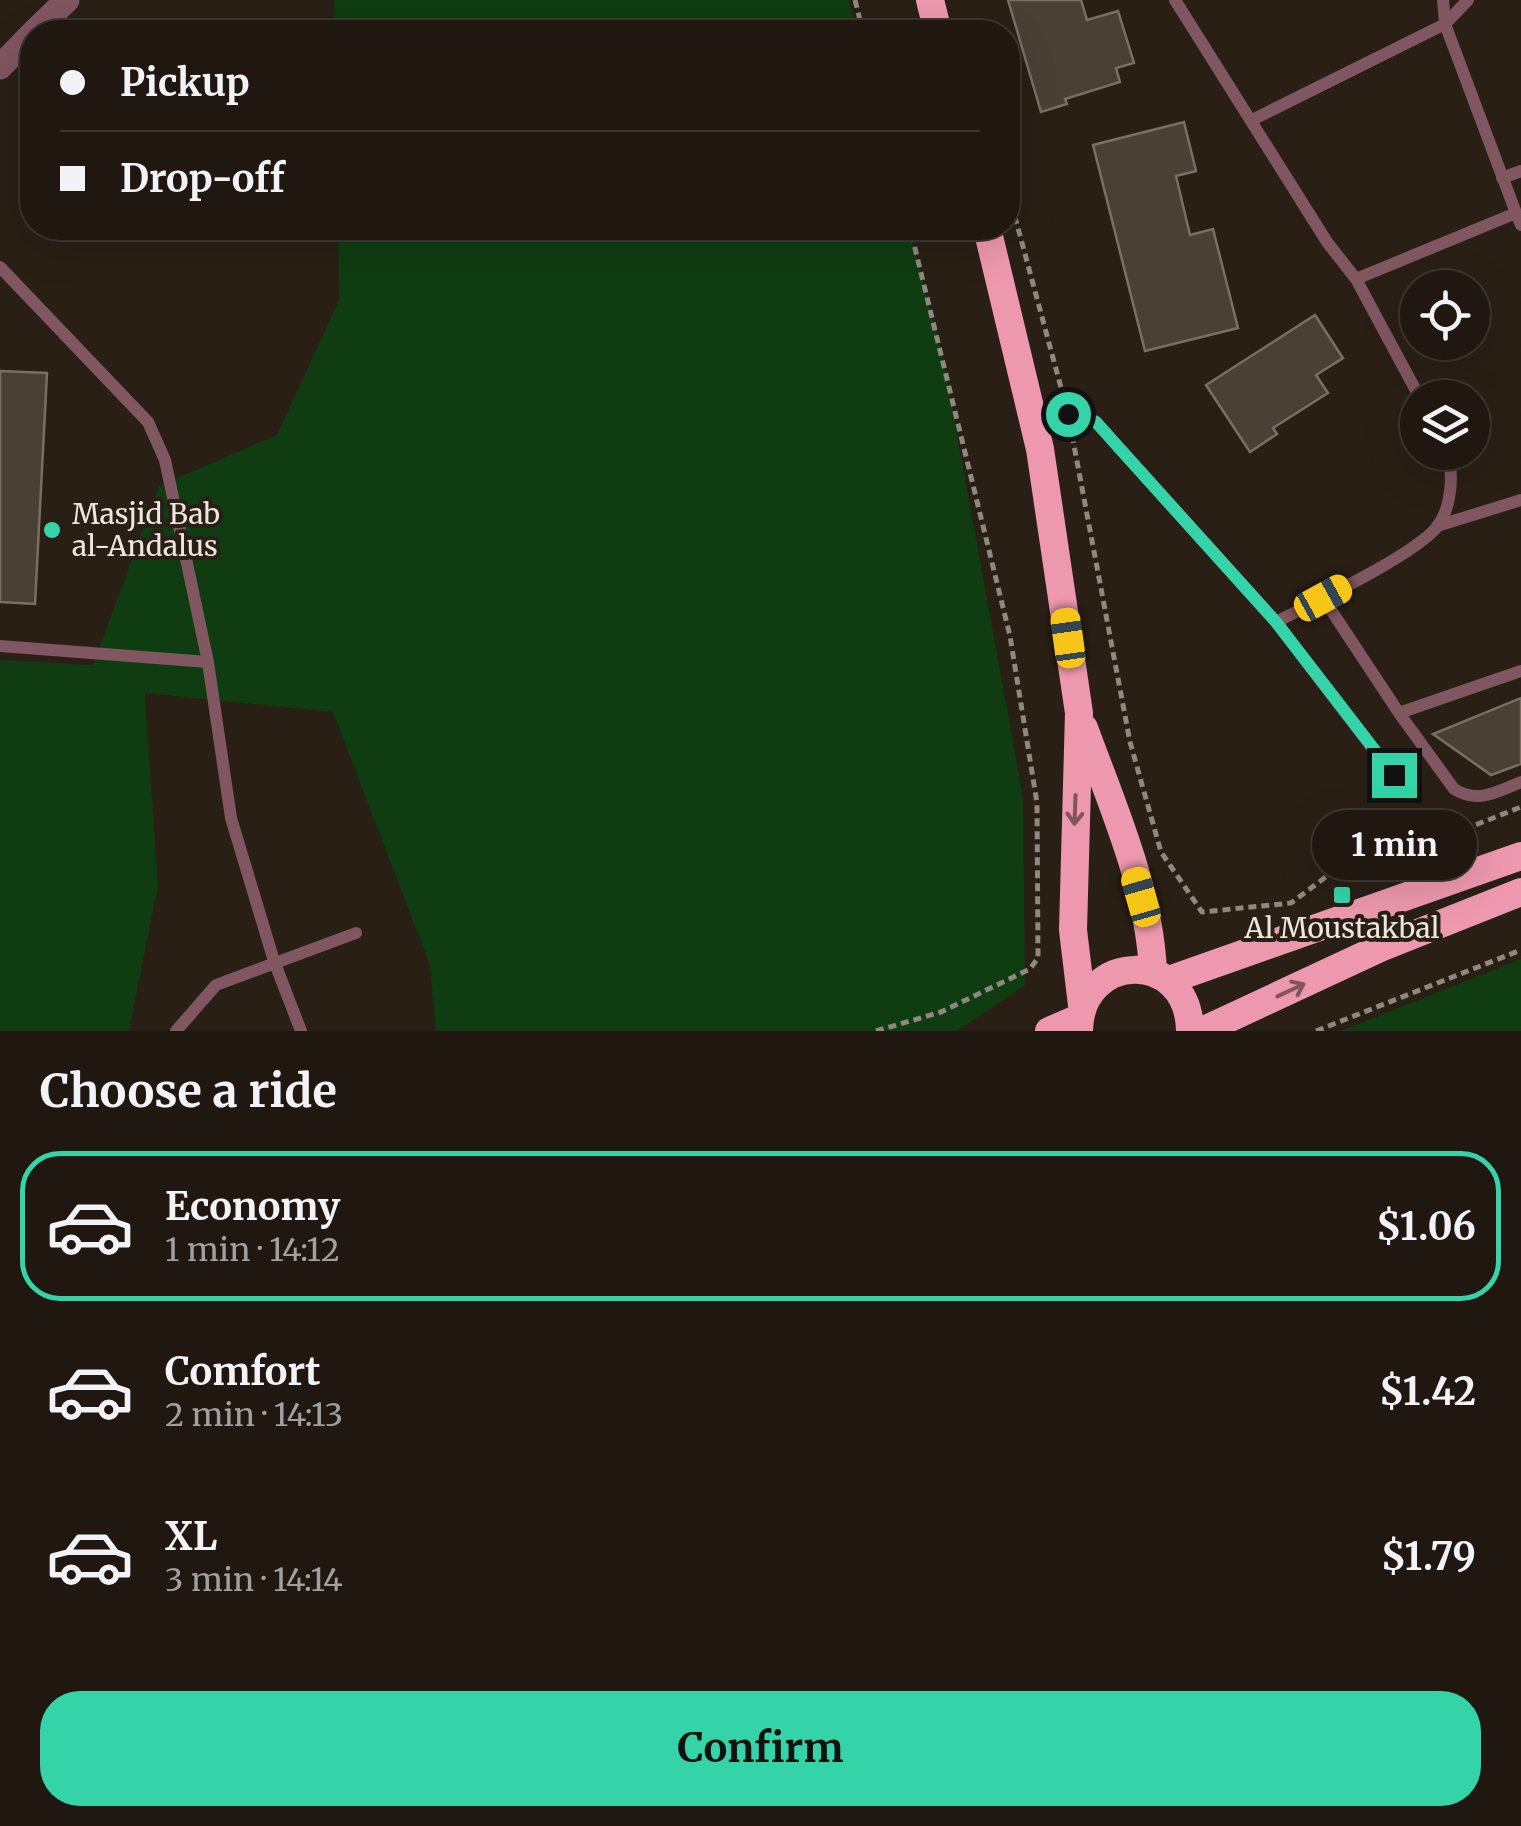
<!DOCTYPE html>
<meta charset="utf-8">
<style>
:root{--surface:#1f1710;--page:#2c241e;--text:#f1f3f6;--muted:#a19f9f;--line:#3c3630;--accent:#34d4a8}
body{margin:0;font-family:Merriweather,serif;background:var(--page);color:var(--text);height:100vh;display:flex;flex-direction:column;font-size:38px;white-space:nowrap}
*{box-sizing:border-box;margin:0}
p{font-size:32px;color:var(--muted)}
.icon{flex:none;width:55px;height:55px;fill:none;stroke:currentColor;stroke-width:2;stroke-linecap:round;stroke-linejoin:round}
.map{position:relative;height:1031px;overflow:hidden}
.drawer{display:flex;flex-direction:column;background:var(--surface);flex:1}
.drawer>*{flex:none}
.guide{position:absolute;left:20px;top:20px;width:1000px;height:220px;border-radius:40px;box-shadow:0 10px 40px #0002,0 0 0 2px var(--line);display:grid;align-content:center;height:220px;padding:0 40px;background:var(--surface)}
.tools{position:absolute;left:1400px;top:270px;display:grid;gap:20px}
.tools a{display:grid;place-items:center;width:90px;height:90px;border-radius:50%;background:var(--surface);box-shadow:0 10px 40px #0002,0 0 0 2px var(--line);font-size:50px}
.end{position:absolute;width:45px;height:45px;margin:-22px;border:12px solid #34d4a8;background:#111;box-shadow:0 0 0 5px #111}
.from{border-radius:50%}
.bubble{position:absolute;height:70px;border-radius:35px;background:var(--surface);box-shadow:0 10px 40px #0002,0 0 0 2px var(--line);font-size:32px;font-weight:700;line-height:70px;text-align:center}
.car{position:absolute;width:30px;height:60px;margin:-30px -15px;border-radius:12px;box-shadow:0 0 8px 2px #0007;background:linear-gradient(#f5c518 24%,#345 0 40%,#f5c518 0 76%,#345 0 86%,#f5c518 0)}
.guide b{display:flex;align-items:center;gap:35px;height:95px;font-size:38px}
.guide b+b{border-top:2px solid var(--line)}
.guide i{width:25px;height:25px;background:var(--text)}
ul{padding:0;list-style:none}
li{display:flex;align-items:center;gap:30px;height:150px;margin:0 20px 15px;padding:0 20px;border:5px solid transparent;border-radius:40px}
li div{flex:1}
li b{display:block;font-size:38px}
li em{font-style:normal;font-weight:700}
li.selected{border-color:var(--accent)}
li>.icon{width:90px;height:90px;stroke-width:1.5}
h2{padding:0 40px;font-size:45px;line-height:120px}
.action{display:flex;gap:20px;margin-top:auto;padding:20px 40px}
.action a{flex:1;height:115px;border-radius:40px;background:var(--accent);color:#111;font-size:40px;font-weight:700;line-height:115px;text-align:center}
.map>svg:first-child{display:block}
.green{fill:#0f3c11}
.building{fill:#4b4035;stroke:#7b6f63;stroke-width:2.5}
.lines{fill:none;stroke-linecap:round;stroke-linejoin:round}
.path{stroke:#908780;stroke-width:5;stroke-dasharray:8 5;stroke-linecap:butt}
.service{stroke:#805660;stroke-width:12}
.minor{stroke:#805660;stroke-width:25}
.trunk{stroke:#ed98ae;stroke-width:28}
.oneway{stroke:#81555a}
.route{stroke:#34d4a8;stroke-width:12}
.poi-dot{fill:#34d4a8;stroke:#291f15;stroke-width:4}
.labels{text-anchor:middle;dominant-baseline:central;stroke-width:8;stroke-linejoin:round;paint-order:stroke}
.poi-label{font-size:28px;fill:#eee7e1;stroke:#291f15;text-anchor:start}
</style>
<div class="map">
<svg width="1521" height="1031" viewBox="0 0 1521 1031">
<rect width="100%" height="100%" fill="#291f15"/>
<path class="green" d="M334,0H849L858,32H335Z
M338,228H909L942,352L1023,797L1025,985L957,1031H436L430,965L333,712L145,693L158,886L129,1031H0V660L93,665L159,486L277,435L339,300Z
M1521,959V1031H1341Z"/>
<path class="building" d="M1008,0H1081L1087,20L1118,11L1134,63L1116,68L1120,82L1065,99L1067,104L1041,112Z
M1184,122L1196,171L1176,176L1190,235L1213,229L1238,328L1145,351L1093,145Z
M1315,315L1343,358L1316,375L1328,393L1273,428L1277,434L1250,452L1206,385Z
M0,371L47,373L35,604L0,602Z
M1521,698V764L1491,775L1433,734Z"/>
<g class="lines">
<path class="path" d="M855,0L863,32
M1008,191L1063,395
M1072,435L1130,742L1161,852L1202,912L1291,903L1347,861L1455,833L1521,807
M876,1031L941,1012L1030,969L1038,958L1037,803L1010,636L910,228
M1316,1031L1521,950"/>
<path class="service" d="M1175,0L1327,242L1356,279L1420,398
M1443,0L1445,24
M1445,24L1468,0
M1252,120L1445,24L1516,213
M1502,178L1521,171
M0,267L148,422L165,460L208,662L231,818L274,961L301,1031
M1356,279L1516,213L1521,225
M1032,416L1068,414L1095,421L1276,622L1393,775
M1437,526L1521,500
M1323,598L1399,713L1521,671
M1276,622C1313,603 1413,556 1437,527C1451,509 1455,473 1446,452
M0,646L208,662
M1399,713L1454,789C1478,804 1497,792 1521,782
M176,1031L216,985L356,933"/>
<path class="minor" d="M34,32L67,0
M0,67L32,34"/>
<path class="trunk" d="M930,0L938,32
M987,228L1040,449L1079,713L1073,930L1082,1005
M1084,728C1113,807 1149,887 1153,971
M1169,980L1521,856
M1049,1031L1079,1018
M1079,1031C1080,951 1189,948 1190,1031
M1202,1031L1380,948L1521,892"/>
</g>
<defs><path id="oneway-shaft" d="M-6 0H5M1.5-3L5.5 0L1.5 3" fill="none" stroke-width="1.6" stroke-linecap="round" stroke-linejoin="round" transform="scale(2.5)"/></defs>
<g class="oneway">
<use href="#oneway-shaft" transform="translate(1075 810) rotate(92)"/>
<use href="#oneway-shaft" transform="translate(1291 990) rotate(-25)"/>
</g>
<g class="lines">
<path class="route" d="M1068,414L1096,422L1121,450L1276,622L1394,775"/>
</g>
<g class="poi-dot">
<circle cx="52" cy="530" r="10"/>
<rect x="1332" y="885" width="20" height="20" rx="5"/>
</g>
<g class="labels">
<g class="poi-label">
<text x="72" y="514">Masjid Bab<tspan x="72" dy="32">al-Andalus</tspan></text>
<text x="1342" y="928" text-anchor="middle">Al Moustakbal</text>
</g>
</g>
</svg>
<div class="tools">
<a><svg class="icon" aria-label="locate" viewBox="0 0 24 24"><circle cx="12" cy="12" r="6"/><path d="M12 2v4M12 18v4M2 12h4M18 12h4"/></svg></a>
<a><svg class="icon" aria-label="layers" viewBox="0 0 24 24"><path d="M12 4l9 5-9 5-9-5zM3 14l9 5 9-5"/></svg></a>
</div>
<i class="end from" style="left:1068px;top:414px"></i>
<i class="end" style="left:1394px;top:775px"></i>
<div class="bubble" style="left:1312px;top:810px;width:165px">1 min</div>
<i class="car" style="left:1323px;top:598px;rotate:61deg"></i>
<i class="car" style="left:1068px;top:638px;rotate:352deg"></i>
<i class="car" style="left:1141px;top:897px;rotate:344deg"></i>
<div class="guide">
<b><i class="from"></i>Pickup</b>
<b><i></i>Drop-off</b>
</div>
</div>
<section class="drawer">
<h2>Choose a ride</h2>
<ul>
<li class="selected"><svg class="icon" aria-label="car" viewBox="0 0 24 24"><path d="M5 17H2v-5l4-1 3-4h7l3 4 3 1v5h-3M9 17h6M6 11h13"/><circle cx="7" cy="17" r="2"/><circle cx="17" cy="17" r="2"/></svg><div><b>Economy</b><p>1 min · 14:12</p></div><em>$1.06</em></li>
<li><svg class="icon" aria-label="car" viewBox="0 0 24 24"><path d="M5 17H2v-5l4-1 3-4h7l3 4 3 1v5h-3M9 17h6M6 11h13"/><circle cx="7" cy="17" r="2"/><circle cx="17" cy="17" r="2"/></svg><div><b>Comfort</b><p>2 min · 14:13</p></div><em>$1.42</em></li>
<li><svg class="icon" aria-label="car" viewBox="0 0 24 24"><path d="M5 17H2v-5l4-1 3-4h7l3 4 3 1v5h-3M9 17h6M6 11h13"/><circle cx="7" cy="17" r="2"/><circle cx="17" cy="17" r="2"/></svg><div><b>XL</b><p>3 min · 14:14</p></div><em>$1.79</em></li>
</ul>
<div class="action"><a>Confirm</a></div>
</section>
